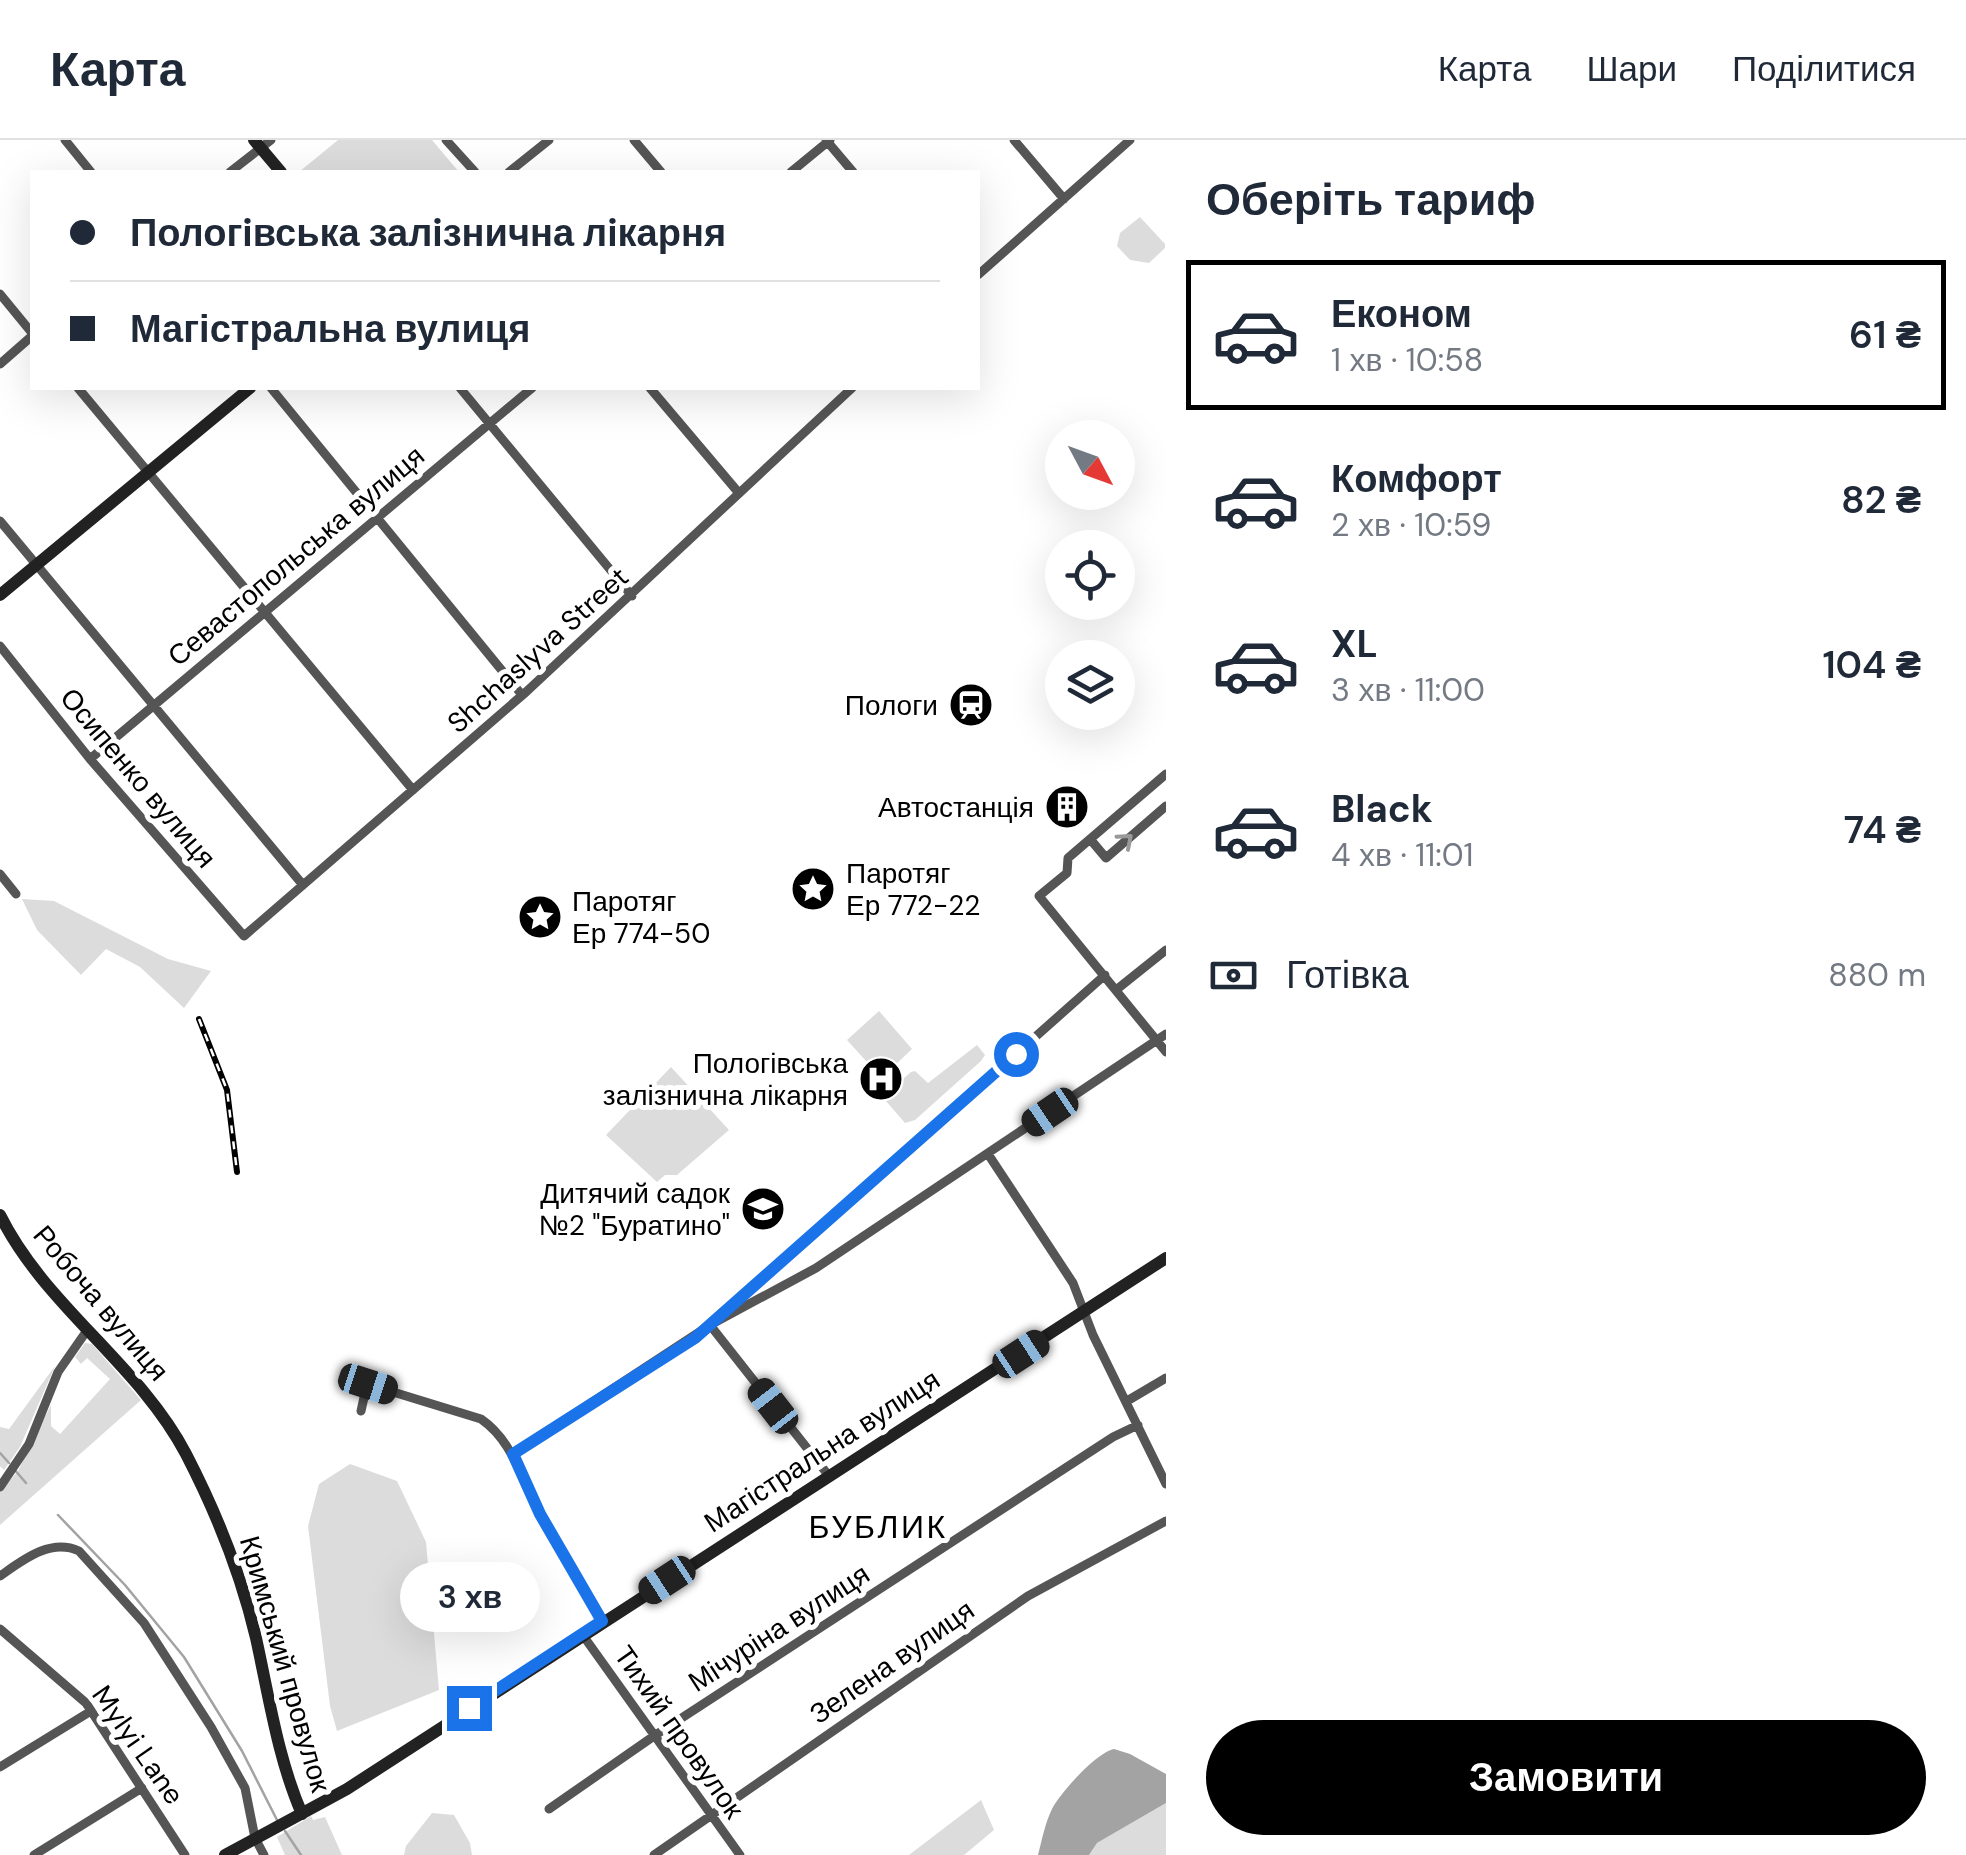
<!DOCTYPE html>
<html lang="uk">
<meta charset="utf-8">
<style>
:root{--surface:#fff;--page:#f2f2f3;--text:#1f2937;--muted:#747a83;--line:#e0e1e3;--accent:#000}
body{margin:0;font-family:"DM Sans",sans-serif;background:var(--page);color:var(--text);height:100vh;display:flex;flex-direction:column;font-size:38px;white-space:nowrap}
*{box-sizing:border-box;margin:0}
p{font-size:32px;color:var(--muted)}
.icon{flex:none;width:55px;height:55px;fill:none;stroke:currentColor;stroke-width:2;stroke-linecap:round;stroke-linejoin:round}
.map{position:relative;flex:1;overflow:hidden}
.side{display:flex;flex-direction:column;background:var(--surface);width:800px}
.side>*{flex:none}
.hud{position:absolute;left:30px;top:30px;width:950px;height:220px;border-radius:0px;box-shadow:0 10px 40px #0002;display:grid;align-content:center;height:220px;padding:0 40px;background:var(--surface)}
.needle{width:65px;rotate:131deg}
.tools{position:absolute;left:1045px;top:280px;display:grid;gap:20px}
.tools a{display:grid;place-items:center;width:90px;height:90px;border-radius:50%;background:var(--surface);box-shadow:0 10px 40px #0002;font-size:50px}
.end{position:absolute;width:45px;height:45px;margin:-22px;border:12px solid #1a73e8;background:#fff;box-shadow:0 0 0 5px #fff}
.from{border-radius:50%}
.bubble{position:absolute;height:70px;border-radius:35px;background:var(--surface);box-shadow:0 10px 40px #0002;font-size:32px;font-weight:600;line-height:70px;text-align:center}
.car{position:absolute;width:30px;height:60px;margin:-30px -15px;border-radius:12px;box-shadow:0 0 8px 2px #0007;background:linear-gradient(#222 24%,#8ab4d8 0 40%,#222 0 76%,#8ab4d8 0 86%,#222 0)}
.hud b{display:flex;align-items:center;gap:35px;height:95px;font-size:38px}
.hud b+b{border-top:2px solid var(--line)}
.hud i{width:25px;height:25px;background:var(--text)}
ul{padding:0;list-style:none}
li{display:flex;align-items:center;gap:30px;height:150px;margin:0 20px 15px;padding:0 20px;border:5px solid transparent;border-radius:0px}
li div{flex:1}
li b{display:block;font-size:38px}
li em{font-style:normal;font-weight:600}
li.active{border-color:var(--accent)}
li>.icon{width:90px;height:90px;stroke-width:1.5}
h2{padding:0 40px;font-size:45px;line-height:120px}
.pay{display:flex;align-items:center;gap:25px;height:110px;padding:0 40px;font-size:38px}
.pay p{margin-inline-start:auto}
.action{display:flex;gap:20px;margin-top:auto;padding:20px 40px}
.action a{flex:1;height:115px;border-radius:60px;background:var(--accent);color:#fff;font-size:40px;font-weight:600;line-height:115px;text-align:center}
header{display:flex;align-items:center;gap:60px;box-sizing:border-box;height:140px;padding:0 50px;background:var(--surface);border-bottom:2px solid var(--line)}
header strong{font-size:48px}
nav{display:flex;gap:55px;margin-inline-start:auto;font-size:35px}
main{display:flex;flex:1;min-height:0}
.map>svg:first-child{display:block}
.green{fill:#dcdcdc}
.water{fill:#a3a3a3}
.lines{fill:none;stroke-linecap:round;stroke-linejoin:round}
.stream{stroke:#a3a3a3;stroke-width:2.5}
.street{stroke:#555;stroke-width:9}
.secondary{stroke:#222;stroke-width:12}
.rail-casing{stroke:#000;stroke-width:6}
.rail{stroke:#fff;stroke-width:2.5;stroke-dasharray:8;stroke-linecap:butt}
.oneway{stroke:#999}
.route{stroke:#1a73e8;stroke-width:12}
.labels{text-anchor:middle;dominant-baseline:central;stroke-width:10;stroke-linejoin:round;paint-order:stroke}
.street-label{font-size:28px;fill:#000;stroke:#fff}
.poi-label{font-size:28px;fill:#000;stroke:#fff;text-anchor:end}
.quarter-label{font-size:32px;letter-spacing:2.5px;fill:#000;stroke:#fff}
</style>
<header>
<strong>Карта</strong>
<nav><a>Карта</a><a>Шари</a><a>Поділитися</a></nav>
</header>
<main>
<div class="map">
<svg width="1166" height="1715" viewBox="0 0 1166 1715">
<rect width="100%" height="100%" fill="#fff"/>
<path class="green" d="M338,0H432L459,32H299Z
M1140,77L1165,104V108L1149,123L1130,120L1117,106L1120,93Z
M22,759L54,761L168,819L211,831L184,868L140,827L106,809L81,835L37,790Z
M879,871L912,909L891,929L866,921L847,900Z
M977,905L985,915L981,921L915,980L905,983L885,960L888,952L911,932L915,931L928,943Z
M671,927L729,990L677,1035H665L657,1042L606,995Z
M85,1203L92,1204L141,1260L0,1385V1352L18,1331L51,1265V1286L60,1294L110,1239L87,1218L81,1224L75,1217Z
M55,1226L20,1307L4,1330L0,1326V1287L9,1289Z
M350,1324L397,1341L426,1402L439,1550L337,1591L330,1566L308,1386L319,1344Z
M981,1660L994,1690L964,1715H909Z
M1166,1663V1715H1089L1097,1703Z
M432,1673L454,1675L470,1703L472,1715H404L406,1706Z
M311,1676L313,1680L325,1677L342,1715H285L277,1697Z"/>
<path class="water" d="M1114,1609L1130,1614L1166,1634V1663L1097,1703L1089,1715H1038C1042,1700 1045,1683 1052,1669C1060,1653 1097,1612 1114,1609Z"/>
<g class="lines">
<path class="stream" d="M0,1313L9,1323
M14,1329L26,1343
M58,1375L125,1445L184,1517L242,1611L277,1680
M285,1691L301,1715"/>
<path class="street" d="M65,0L91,32
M446,0L475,32
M634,0L661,32
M826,0L853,32
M1014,0L1064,59
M230,32L271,0
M509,32L549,0
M791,32L830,0
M978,135L1130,0
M0,154L32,193
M0,224L32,196
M78,248L413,650
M271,248L522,555
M460,248L632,456
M650,248L738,352
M0,381L303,745
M0,506L90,619L244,796L526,552L852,248
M90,619L532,248
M1166,634L1068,718L1067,733L1039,756L1166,912
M1090,699L1106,718L1166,666
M0,734L16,754
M1116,850L1166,810
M988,1014L1073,1143L1093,1195L1166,1344
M725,1172L1105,835
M714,1182L710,1185L829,1336
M1127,1261L1166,1238
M361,1271L367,1244L481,1279C513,1301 521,1339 539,1371C559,1408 582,1444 602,1481
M513,1314L710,1185L816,1128L1166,894
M0,1347L29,1304L58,1232L88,1189
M0,1436C23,1420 50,1398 79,1411L144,1483L211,1587L245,1648L255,1698L264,1715
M0,1489L86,1563L185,1715
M582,1494L740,1715
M0,1627L91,1571
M549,1669L654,1596L1113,1297L1138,1285
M34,1715L142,1648
M654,1715L1028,1456L1166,1381"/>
<path class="secondary" d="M254,0L281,32
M0,455L250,248
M0,1075C45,1166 139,1224 186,1314C216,1372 241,1434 256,1498C269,1557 278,1619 302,1674
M225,1715L347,1649L1166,1118"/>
<defs>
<path id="rail" d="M199,879L227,950L237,1032"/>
</defs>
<use href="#rail" class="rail-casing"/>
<use href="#rail" class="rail"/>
</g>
<defs><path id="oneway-chevron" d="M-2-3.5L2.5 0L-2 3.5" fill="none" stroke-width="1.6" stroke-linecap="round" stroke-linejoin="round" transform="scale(2.5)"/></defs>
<use class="oneway" href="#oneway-chevron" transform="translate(1126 700) rotate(-41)"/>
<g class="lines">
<path class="route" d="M469,1568L602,1481L540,1374L513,1314L695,1198L1016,914"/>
</g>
<defs>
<symbol id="station-disc" viewBox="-11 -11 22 22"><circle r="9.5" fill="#000" stroke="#fff"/><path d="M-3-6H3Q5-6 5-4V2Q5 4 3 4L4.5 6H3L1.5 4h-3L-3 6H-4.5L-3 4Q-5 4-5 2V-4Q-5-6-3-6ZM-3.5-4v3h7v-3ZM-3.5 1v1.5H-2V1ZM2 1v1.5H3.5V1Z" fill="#fff"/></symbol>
<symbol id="building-disc" viewBox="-11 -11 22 22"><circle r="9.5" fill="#000" stroke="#fff"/><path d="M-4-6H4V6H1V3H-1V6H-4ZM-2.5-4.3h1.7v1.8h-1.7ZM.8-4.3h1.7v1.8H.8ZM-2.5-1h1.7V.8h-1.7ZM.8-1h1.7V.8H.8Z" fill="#fff"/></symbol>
<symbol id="sight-disc" viewBox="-11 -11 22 22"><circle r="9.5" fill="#000" stroke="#fff"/><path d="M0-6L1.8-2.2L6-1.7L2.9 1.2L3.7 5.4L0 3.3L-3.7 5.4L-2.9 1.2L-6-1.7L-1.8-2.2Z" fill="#fff"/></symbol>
<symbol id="hospital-disc" viewBox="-11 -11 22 22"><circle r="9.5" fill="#000" stroke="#fff"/><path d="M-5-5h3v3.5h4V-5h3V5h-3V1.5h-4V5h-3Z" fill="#fff"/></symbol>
<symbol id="school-disc" viewBox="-11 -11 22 22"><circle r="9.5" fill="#000" stroke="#fff"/><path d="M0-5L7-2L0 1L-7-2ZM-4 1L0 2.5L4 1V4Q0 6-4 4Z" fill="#fff"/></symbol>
</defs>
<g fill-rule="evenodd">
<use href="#station-disc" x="946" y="540" width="50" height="50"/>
<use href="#building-disc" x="1042" y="642" width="50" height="50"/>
<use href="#sight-disc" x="788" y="724" width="50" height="50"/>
<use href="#sight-disc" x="515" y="752" width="50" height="50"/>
<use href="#hospital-disc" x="856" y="914" width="50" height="50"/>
<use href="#school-disc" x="738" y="1044" width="50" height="50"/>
</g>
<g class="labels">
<g class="street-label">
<text transform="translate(296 416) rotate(-40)">Севастопольська вулиця</text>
<text transform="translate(538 510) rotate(-42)">Shchaslyva Street</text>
<text transform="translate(138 638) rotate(50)">Осипенко вулиця</text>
<text transform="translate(101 1163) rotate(50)">Робоча вулиця</text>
<text transform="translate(822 1311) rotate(-33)">Магістральна вулиця</text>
<text transform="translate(779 1488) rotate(-33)">Мічуріна вулиця</text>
<text transform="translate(892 1522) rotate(-35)">Зелена вулиця</text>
<text transform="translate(285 1524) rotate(74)">Кримський провулок</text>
<text transform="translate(679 1592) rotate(55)">Тихий провулок</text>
<text transform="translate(138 1605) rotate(55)">Mylyi Lane</text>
</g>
<g class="poi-label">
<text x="938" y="565">Пологи</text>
<text x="1034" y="667">Автостанція</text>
<text x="846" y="733" text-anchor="start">Паротяг<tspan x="846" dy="32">Ер 772-22</tspan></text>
<text x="572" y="761" text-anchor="start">Паротяг<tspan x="572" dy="32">Ер 774-50</tspan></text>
<text x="848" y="923">Пологівська<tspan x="848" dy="32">залізнична лікарня</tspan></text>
<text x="730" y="1053">Дитячий садок<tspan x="730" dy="32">№2 "Буратино"</tspan></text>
</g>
<g class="quarter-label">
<text x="878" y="1387">БУБЛИК</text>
</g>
</g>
</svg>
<div class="tools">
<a><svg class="needle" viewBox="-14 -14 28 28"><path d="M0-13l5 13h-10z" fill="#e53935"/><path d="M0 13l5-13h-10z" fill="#747a83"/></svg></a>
<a><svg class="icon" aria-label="locate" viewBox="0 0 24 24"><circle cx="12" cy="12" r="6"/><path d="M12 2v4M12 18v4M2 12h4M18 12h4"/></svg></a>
<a><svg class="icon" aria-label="layers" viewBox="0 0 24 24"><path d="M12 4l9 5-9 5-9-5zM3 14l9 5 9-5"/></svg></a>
</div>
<i class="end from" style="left:1016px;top:914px"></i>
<i class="end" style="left:469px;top:1568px"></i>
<div class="bubble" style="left:400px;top:1422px;width:140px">3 хв</div>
<i class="car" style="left:1050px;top:972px;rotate:236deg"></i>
<i class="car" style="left:1021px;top:1214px;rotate:57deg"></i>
<i class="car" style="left:368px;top:1244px;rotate:108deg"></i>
<i class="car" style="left:773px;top:1266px;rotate:322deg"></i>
<i class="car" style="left:667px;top:1440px;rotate:237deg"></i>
<div class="hud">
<b><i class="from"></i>Пологiвська залiзнична лiкарня</b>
<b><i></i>Магістральна вулиця</b>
</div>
</div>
<section class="side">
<h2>Оберіть тариф</h2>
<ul>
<li class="active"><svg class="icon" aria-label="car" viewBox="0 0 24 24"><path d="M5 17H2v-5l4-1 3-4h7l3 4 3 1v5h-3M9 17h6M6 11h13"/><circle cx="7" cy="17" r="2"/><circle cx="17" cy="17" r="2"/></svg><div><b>Економ</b><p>1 хв · 10:58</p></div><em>61 ₴</em></li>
<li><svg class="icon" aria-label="car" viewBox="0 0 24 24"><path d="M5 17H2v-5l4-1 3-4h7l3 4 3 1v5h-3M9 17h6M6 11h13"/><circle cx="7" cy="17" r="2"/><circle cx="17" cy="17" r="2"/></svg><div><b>Комфорт</b><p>2 хв · 10:59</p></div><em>82 ₴</em></li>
<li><svg class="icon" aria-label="car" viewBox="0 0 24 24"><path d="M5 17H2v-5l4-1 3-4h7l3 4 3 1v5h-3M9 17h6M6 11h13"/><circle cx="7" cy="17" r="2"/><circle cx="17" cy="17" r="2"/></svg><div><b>XL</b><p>3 хв · 11:00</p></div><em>104 ₴</em></li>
<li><svg class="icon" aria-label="car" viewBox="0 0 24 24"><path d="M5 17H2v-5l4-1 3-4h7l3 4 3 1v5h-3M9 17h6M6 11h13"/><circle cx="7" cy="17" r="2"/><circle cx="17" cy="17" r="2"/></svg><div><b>Black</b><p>4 хв · 11:01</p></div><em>74 ₴</em></li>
</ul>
<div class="pay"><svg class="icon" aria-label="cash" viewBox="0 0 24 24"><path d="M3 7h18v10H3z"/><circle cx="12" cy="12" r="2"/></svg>Готівка<p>880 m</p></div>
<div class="action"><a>Замовити</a></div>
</section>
</main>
